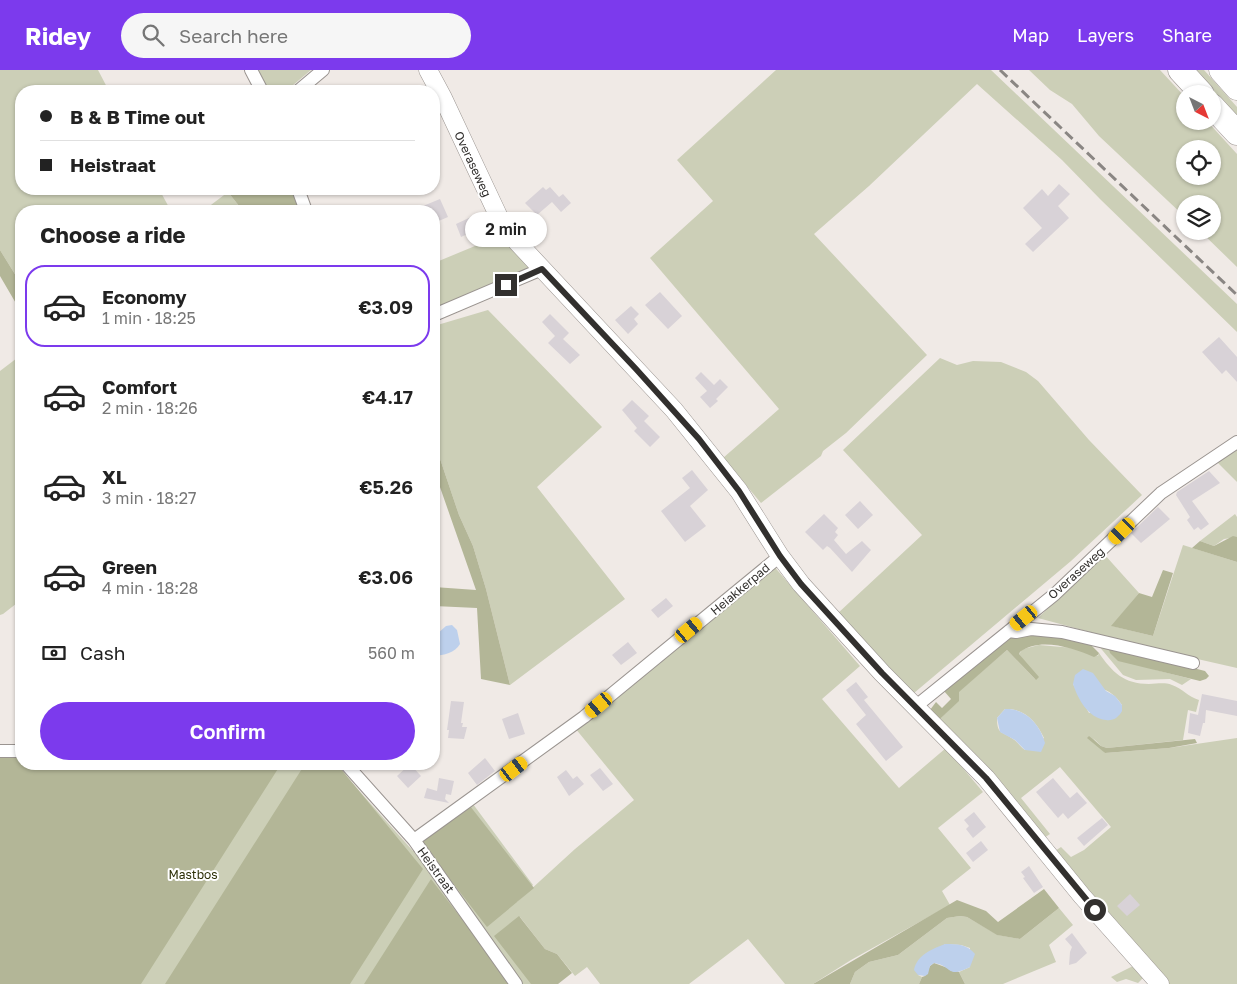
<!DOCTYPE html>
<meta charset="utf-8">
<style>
:root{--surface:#fff;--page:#f6f6f6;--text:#222;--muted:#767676;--line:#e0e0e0;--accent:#7c3aed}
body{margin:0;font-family:"Golos Text",sans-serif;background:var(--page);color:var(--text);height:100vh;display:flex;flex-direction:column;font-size:19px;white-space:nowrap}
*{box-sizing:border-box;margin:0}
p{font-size:16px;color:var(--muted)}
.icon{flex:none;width:28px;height:28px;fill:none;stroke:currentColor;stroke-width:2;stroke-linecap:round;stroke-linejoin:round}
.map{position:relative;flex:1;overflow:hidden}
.side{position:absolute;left:15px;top:135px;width:425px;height:565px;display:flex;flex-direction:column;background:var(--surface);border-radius:20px;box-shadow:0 1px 4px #0004}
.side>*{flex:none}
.banner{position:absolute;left:15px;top:15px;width:425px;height:110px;border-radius:20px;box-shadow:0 1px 4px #0004;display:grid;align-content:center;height:110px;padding:0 25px;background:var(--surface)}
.needle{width:32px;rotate:138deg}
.fabs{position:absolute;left:1176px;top:15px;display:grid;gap:10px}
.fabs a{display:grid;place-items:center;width:45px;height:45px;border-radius:50%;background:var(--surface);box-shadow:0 1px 4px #0004;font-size:25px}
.end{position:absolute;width:22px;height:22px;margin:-11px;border:6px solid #32302e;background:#fff;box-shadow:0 0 0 2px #fff}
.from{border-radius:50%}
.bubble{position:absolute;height:35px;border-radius:18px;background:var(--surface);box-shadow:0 1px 4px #0004;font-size:16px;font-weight:600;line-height:35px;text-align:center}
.car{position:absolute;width:15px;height:30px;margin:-15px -8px;border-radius:6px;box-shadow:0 0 4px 1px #0007;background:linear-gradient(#f5c518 24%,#345 0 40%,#f5c518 0 76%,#345 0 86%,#f5c518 0)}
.banner b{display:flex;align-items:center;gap:18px;height:48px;font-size:19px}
.banner b+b{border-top:1px solid var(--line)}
.banner i{width:12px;height:12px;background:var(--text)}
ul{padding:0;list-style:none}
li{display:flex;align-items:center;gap:15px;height:82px;margin:0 10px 8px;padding:0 15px;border:2px solid transparent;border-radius:20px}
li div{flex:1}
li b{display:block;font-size:19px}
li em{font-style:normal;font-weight:600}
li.selected{border-color:var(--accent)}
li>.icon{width:45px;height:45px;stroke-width:1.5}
h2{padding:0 25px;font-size:22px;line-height:60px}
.pay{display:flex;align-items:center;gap:12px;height:55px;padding:0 25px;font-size:19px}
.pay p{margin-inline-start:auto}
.action{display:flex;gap:10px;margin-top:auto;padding:10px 25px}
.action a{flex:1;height:58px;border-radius:30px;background:var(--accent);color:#fff;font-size:20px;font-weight:600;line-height:58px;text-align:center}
header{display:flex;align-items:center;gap:30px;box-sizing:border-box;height:70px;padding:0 25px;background:var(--accent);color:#fff}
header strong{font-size:24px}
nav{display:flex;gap:28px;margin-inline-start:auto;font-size:18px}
.search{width:350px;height:45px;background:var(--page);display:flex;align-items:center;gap:12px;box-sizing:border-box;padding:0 18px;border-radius:28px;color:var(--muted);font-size:19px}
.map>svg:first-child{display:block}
.green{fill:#cccfb7;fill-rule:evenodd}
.forest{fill:#b3b697}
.water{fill:#bdd0ec}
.building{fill:#d8d2d7}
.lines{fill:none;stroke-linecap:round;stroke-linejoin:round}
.street-casing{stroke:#9a9490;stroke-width:14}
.secondary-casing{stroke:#9a9490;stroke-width:19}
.highway-casing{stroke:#9a9490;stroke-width:25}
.street{stroke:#fff;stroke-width:12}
.secondary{stroke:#fff;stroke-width:18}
.highway{stroke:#fff;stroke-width:24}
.rail{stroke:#8a8683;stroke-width:3;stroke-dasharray:10 5;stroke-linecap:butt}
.route{stroke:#32302e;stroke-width:6}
.labels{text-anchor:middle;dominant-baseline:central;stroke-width:4;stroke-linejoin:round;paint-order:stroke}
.street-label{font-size:12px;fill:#32302e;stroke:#fff}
.park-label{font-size:12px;fill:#2d3007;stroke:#fff}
</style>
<header>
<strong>Ridey</strong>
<div class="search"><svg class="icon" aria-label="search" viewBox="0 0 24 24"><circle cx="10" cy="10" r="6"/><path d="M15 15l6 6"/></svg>Search here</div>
<nav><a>Map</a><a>Layers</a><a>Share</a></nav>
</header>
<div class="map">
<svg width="1237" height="914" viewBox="0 0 1237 914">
<rect width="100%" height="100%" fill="#f0eae6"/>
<path class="green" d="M0,0H98L109,21H21V119H159L171,141H21V214L0,180Z
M258,0H311L286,21H268Z
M776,0H991L1237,234V262L1100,129L1062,90L977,14L869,116L814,164L927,285L846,363L823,381L821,386L761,433L723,388L779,339L650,188L713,131L677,90Z
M1029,0H1160L1185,27V51H1207L1237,84V197L1200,161H1212V134H1185V147L1099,66L1072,34L1050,20ZM1185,79H1212V106H1185Z
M1186,0H1204L1237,37V56Z
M228,122L243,141H203Z
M501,160L533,197L434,239V193L475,176Z
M488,240L602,357L537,417L625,529L510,615L486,519L473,476L459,445L434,371V256Z
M21,285V530L3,544L0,545V301Z
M940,288L957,295L973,291L1001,292L1026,302L1038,311L1089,370L1142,425L1071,491L914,623L880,590L837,544L922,465L843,380Z
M1237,377V412L1216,391Z
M1235,444L1237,447V467L1224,469L1214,476L1200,471Z
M1183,475L1237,492V598L1149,578L1038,548L1104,484L1139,523L1112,556L1153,566Z
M772,494L860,596L822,629L899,718L946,678L983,722L938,758L971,798L942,821L950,835L851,890L813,914H785L748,869L689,914H600L587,897L575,906L557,884L545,879L520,847L533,914H0V684L21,683V694H335L413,781L470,730L533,815L516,830L517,832L575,779L634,730L575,658Z
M1039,575L1074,578L1098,586L1099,583C1112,602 1124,614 1149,614C1157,614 1164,612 1172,615C1182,618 1188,627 1199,630L1196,642L1188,640L1183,670L1107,678L1101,676L1093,668L1105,683L1169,678L1237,668V914H1168L1055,781L1061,777L1071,787L1084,780L1111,757L1060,697L1021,728L1050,764L1044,768L940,649L958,631V622L1007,580L1036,610L1019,584L1023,579ZM1073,614C1093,616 1110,616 1122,635L1089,643ZM1005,639C1024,638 1037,652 1044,668L1025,680C1020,677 1018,672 1013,669C1002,661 997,665 997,648Z
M1098,575L1156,600L1191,609L1182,615L1170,609L1136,610L1123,605Z
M1059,838L1073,855L1049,875L1056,892L1003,914H965L959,902L970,897V878L961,875L945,874L918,905L922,907L919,914H850L855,902L869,892L898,885L947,848L960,846L967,847L998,865L1020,869Z
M1133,896L1143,908L1138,913L1126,909L1117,912L1111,907Z"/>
<path class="forest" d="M232,119H292L299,141H243L228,122Z
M0,180L21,214V242L0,206Z
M434,371L459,445L473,476L486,519L510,615L481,609L477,538L434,536V517L476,520L434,400Z
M1233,466L1237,467V492L1192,478L1200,471L1214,476Z
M1163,500L1173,503L1153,566L1111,556L1139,523L1152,527Z
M1043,563L1089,573L1099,583L1098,585L1094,587C1073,578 1040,567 1020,582L1019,584L1039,607L1036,610L1007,580L959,622V631L940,649L930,640L936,632L942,638L951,629L944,621L1007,568Z
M1108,576L1205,601L1209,606L1206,609L1200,611L1118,591L1110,583Z
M1089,666L1101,676L1107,678L1195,669L1197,673L1169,678L1105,683L1087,668Z
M0,686L21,688V694H281L141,914H0Z
M305,694H337L423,799L350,914H165Z
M470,736L534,818L487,857L421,772Z
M431,809L512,914H364Z
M1044,819L1059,838L1020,869L997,865L967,847L960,846L947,848L898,885L869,892L855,902L850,914H813L957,830L986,841L998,852Z
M519,846L545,879L557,884L572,903L558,914H531L494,866Z
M934,893L959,902L965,914H919L922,907L925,906L930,896Z"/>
<path class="water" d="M452,555L457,560L460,574C455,583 444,585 434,586V563L437,564L446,556Z
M1083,599L1093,603L1106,621L1115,626L1122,635V641C1118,648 1113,651 1106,650C1088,648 1078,629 1073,614L1075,605Z
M1005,639C1025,638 1040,654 1045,673L1041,682L1025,680L1015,670L1000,662L997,648Z
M945,874C957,874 967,874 975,884L970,897C946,909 953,896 934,893L930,896L928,904L925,906L918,905L914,900C917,885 932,879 945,874Z"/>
<path class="building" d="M1059,114L1070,124L1058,136L1069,148L1033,182L1025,174L1042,158L1023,138L1042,119L1048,126Z
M543,117L546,120L550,117L559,127L563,124L571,133L561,142L552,132L537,145L525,133Z
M440,129L448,147L434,153V141H411Z
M471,147L476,160L461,167L456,154Z
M660,222L682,246L668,259L645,235Z
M631,236L639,244L634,249L638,254L628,264L615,250Z
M550,244L569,263L563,269L580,285L570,294L548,273L555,266L542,252Z
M1219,267L1237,287V312L1226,300L1222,304L1202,282Z
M701,302L714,315L720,309L728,317L716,329L718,331L710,338L700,327L707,321L695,308Z
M632,330L649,346L644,351L660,367L650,377L634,361L637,358L622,340Z
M692,400L708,420L690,436L706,456L685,472L661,441L690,418L682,408Z
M1209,401L1220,413L1192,431L1209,454L1201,460L1198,457L1194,460L1187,450L1190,447L1176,425L1177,422Z
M860,431L873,445L858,459L845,445Z
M1158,437L1170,449L1141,473L1131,463Z
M824,444L838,458L835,462L838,465L834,470L846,484L862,471L871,480L852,502L830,478L827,476L823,480L805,462Z
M666,528L673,536L658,548L651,540Z
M628,572L637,583L621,595L612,585Z
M856,612L868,627L864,630L903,677L886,691L856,654L866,645L846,620Z
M1202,624L1237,631V646L1206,640L1205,653H1203L1200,666L1188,663L1190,643L1198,645Z
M451,631L464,632L461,653H463L462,657H467L464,669L448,668L449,660H447Z
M518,643L525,664L509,669L502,649Z
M485,688L495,701L477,715L468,703Z
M410,694L421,706L408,718L397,706Z
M600,698L613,714L603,721L590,705Z
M566,700L573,709L577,706L584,714L569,726L557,707Z
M439,708L454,711L451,725L446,724L445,729L449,733L424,728L427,718L437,721Z
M1053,708L1070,728L1077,722L1087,733L1068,749L1063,743L1058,748L1036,722Z
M974,742L986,757L973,768L966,759L969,756L964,750Z
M1102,748L1108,755L1084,776L1077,768Z
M981,771L988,780L973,792L966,783Z
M1029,796L1043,817L1034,823L1023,808L1025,807L1021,802Z
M1130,824L1140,835L1127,846L1117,836Z
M1072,863L1087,883L1076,893L1069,895L1070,882L1072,877L1065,869Z"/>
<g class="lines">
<defs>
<path id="street" d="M251,0L262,21
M298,21L323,0
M298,119L306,141
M434,245L542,199
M1009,561L1016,562L1031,559L1062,562L1193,593
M915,637L1055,524L1161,423L1237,372
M0,681H21
M346,694L414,770L516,914
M414,770L584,647L780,486"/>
<path id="secondary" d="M428,0L443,28L504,158L674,340L739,421L780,486L801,514L882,603L986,708L1082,826L1160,914"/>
<path id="highway" d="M1180,0L1202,24
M1221,0L1237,18
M1212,36L1237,63"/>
</defs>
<use href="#street" class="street-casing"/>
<use href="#secondary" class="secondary-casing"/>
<use href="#highway" class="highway-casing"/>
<use href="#street" class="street"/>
<use href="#secondary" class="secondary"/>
<use href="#highway" class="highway"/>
<path class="rail" d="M1000,0L1237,225"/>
</g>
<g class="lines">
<path class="route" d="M506,215L542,199L636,299L699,369L739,421L780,486L801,514L882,603L986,708L1095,840"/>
</g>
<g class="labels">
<g class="street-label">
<text transform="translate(473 94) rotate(65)">Overaseweg</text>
<text transform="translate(1076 503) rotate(-42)">Overaseweg</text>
<text transform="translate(740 519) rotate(-40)">Heiakkerpad</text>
<text transform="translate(436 800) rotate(54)">Heistraat</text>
</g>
<g class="park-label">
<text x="193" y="804">Mastbos</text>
</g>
</g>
</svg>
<div class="fabs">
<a><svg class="needle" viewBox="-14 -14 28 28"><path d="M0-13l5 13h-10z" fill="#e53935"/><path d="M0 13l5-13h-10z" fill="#767676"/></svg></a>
<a><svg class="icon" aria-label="locate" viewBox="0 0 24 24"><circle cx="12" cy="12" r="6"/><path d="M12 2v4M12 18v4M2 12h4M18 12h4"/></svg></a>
<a><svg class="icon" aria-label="layers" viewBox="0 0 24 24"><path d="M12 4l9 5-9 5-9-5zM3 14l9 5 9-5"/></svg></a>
</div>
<i class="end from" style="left:1095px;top:840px"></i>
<i class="end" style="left:506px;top:215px"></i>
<div class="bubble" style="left:465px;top:142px;width:82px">2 min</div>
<i class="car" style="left:1122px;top:461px;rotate:225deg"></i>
<i class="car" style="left:1024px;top:548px;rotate:231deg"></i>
<i class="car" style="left:689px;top:560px;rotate:50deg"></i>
<i class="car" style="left:599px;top:635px;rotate:230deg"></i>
<i class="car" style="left:514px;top:699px;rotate:53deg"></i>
<div class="banner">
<b><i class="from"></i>B &amp; B Time out</b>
<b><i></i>Heistraat</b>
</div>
<section class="side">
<h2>Choose a ride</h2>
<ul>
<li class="selected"><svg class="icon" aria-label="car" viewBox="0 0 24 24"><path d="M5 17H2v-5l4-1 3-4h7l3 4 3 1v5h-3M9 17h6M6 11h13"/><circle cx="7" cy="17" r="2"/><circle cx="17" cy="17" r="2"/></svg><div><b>Economy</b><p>1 min · 18:25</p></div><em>€3.09</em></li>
<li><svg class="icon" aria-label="car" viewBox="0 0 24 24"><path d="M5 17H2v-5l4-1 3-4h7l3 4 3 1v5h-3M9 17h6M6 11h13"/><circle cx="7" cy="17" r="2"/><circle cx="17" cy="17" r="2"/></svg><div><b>Comfort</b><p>2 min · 18:26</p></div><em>€4.17</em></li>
<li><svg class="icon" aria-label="car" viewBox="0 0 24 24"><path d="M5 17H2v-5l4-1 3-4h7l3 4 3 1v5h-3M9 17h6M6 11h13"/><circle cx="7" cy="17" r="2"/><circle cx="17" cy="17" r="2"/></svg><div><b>XL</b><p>3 min · 18:27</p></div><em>€5.26</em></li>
<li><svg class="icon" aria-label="car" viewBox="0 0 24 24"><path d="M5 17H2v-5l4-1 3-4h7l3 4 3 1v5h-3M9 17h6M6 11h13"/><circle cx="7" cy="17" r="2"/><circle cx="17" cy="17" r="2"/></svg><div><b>Green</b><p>4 min · 18:28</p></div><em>€3.06</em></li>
</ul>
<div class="pay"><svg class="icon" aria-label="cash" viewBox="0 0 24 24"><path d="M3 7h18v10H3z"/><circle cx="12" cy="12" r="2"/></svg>Cash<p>560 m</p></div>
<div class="action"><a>Confirm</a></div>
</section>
</div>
